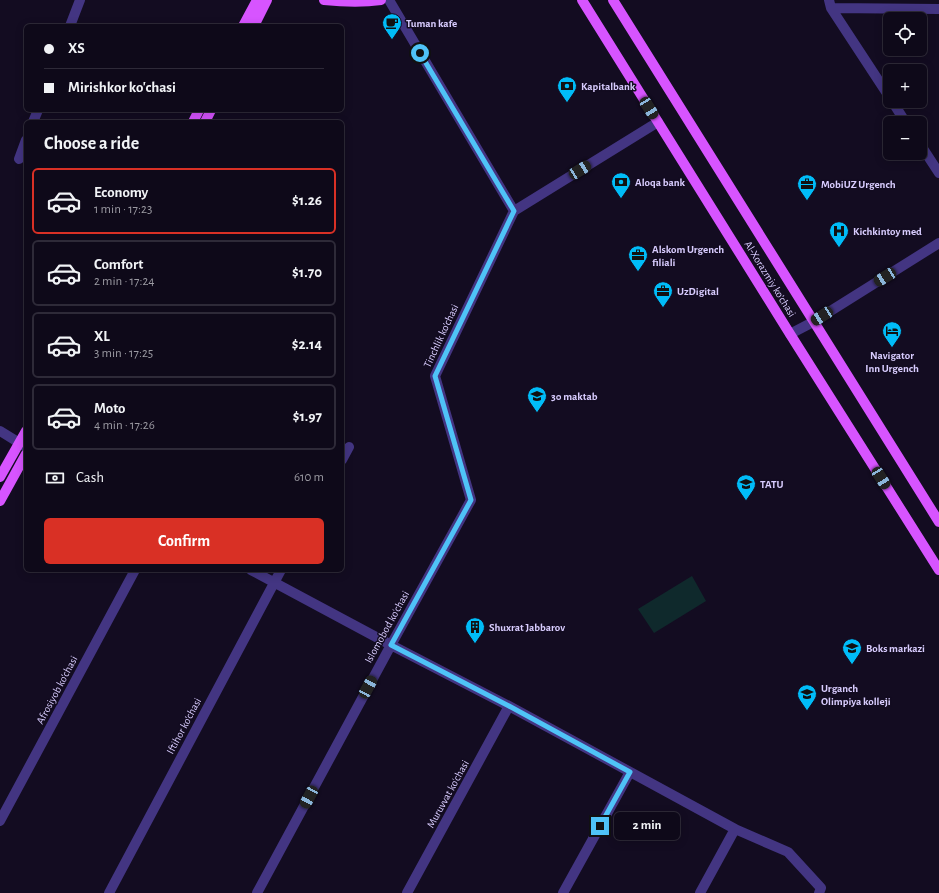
<!DOCTYPE html>
<meta charset="utf-8">
<style>
:root{--surface:#0e0919;--page:#171222;--text:#f1f3f6;--muted:#9b9aa2;--line:#2e2a38;--accent:#d93025}
body{margin:0;font-family:"Alegreya Sans",sans-serif;background:var(--page);color:var(--text);height:100vh;display:flex;flex-direction:column;font-size:15px;white-space:nowrap}
*{box-sizing:border-box;margin:0}
p{font-size:13px;color:var(--muted)}
.icon{flex:none;width:22px;height:22px;fill:none;stroke:currentColor;stroke-width:2;stroke-linecap:round;stroke-linejoin:round}
.map{position:relative;flex:1;overflow:hidden}
.details{position:absolute;left:24px;top:120px;width:320px;height:452px;display:flex;flex-direction:column;background:var(--surface);border-radius:6px;box-shadow:0 2px 10px #0003,0 0 0 1px var(--line)}
.details>*{flex:none}
.banner{position:absolute;left:24px;top:24px;width:320px;height:88px;border-radius:6px;box-shadow:0 2px 10px #0003,0 0 0 1px var(--line);display:grid;align-content:center;height:88px;padding:0 20px;background:var(--surface)}
.tools{position:absolute;left:883px;top:12px;display:grid;gap:8px}
.tools a{display:grid;place-items:center;width:44px;height:44px;border-radius:6px;background:var(--surface);box-shadow:0 2px 10px #0003,0 0 0 1px var(--line);font-size:20px}
.end{position:absolute;width:18px;height:18px;margin:-9px;border:5px solid #4fc3f7;background:#111;box-shadow:0 0 0 2px #111}
.from{border-radius:50%}
.bubble{position:absolute;height:28px;border-radius:6px;background:var(--surface);box-shadow:0 2px 10px #0003,0 0 0 1px var(--line);font-size:13px;font-weight:600;line-height:28px;text-align:center}
.car{position:absolute;width:12px;height:24px;margin:-12px -6px;border-radius:5px;box-shadow:0 0 3px 1px #0007;background:linear-gradient(#222 24%,#8ab4d8 0 40%,#222 0 76%,#8ab4d8 0 86%,#222 0)}
.banner b{display:flex;align-items:center;gap:14px;height:38px;font-size:15px}
.banner b+b{border-top:1px solid var(--line)}
.banner i{width:10px;height:10px;background:var(--text)}
ul{padding:0;list-style:none}
li{display:flex;align-items:center;gap:12px;height:66px;margin:0 8px 6px;padding:0 12px;border:2px solid var(--line);border-radius:6px}
li div{flex:1}
li b{display:block;font-size:15px}
li em{font-style:normal;font-weight:600}
li.selected{border-color:var(--accent)}
li>.icon{width:36px;height:36px;stroke-width:1.5}
h2{padding:0 20px;font-size:18px;line-height:48px}
.pay{display:flex;align-items:center;gap:10px;height:44px;padding:0 20px;font-size:15px}
.pay p{margin-inline-start:auto}
.action{display:flex;gap:8px;margin-top:auto;padding:8px 20px}
.action a{flex:1;height:46px;border-radius:6px;background:var(--accent);color:#fff;font-size:16px;font-weight:600;line-height:46px;text-align:center}
.map>svg:first-child{display:block}
.green{fill:#0f292c}
.lines{fill:none;stroke-linecap:round;stroke-linejoin:round}
.minor{stroke:#433582;stroke-width:10}
.major{stroke:#d754ff;stroke-width:10}
.route{stroke:#4fc3f7;stroke-width:5}
.labels{text-anchor:middle;dominant-baseline:central;stroke-width:3;stroke-linejoin:round;paint-order:stroke}
.poi-label{font-size:11px;font-weight:bold;fill:#d9cdff;stroke:#130c21;text-anchor:start}
.street-label{font-size:11px;fill:#d9cdff;stroke:#130c21}
</style>
<div class="map">
<svg width="939" height="893" viewBox="0 0 939 893">
<rect width="100%" height="100%" fill="#130c21"/>
<path class="green" d="M692,576L706,601L654,633L638,609Z"/>
<g class="lines">
<path class="minor" d="M389,0L514,211
M829,0L831,8L890,98
M831,8L939,9
M70,26L80,0
M892,101L906,123
M33,122L38,110
M920,144L939,173
M19,159L26,140
M790,334L813,322L939,243
M0,431L26,447
M342,460L349,447
M251,570L391,645L509,706L735,829L788,852L821,888L819,893
M0,821L135,570
M109,893L281,570
M257,893L391,645L471,500L435,376L514,211L658,122
M407,893L509,706
M563,893L630,772
M700,893L735,829"/>
<path class="major" d="M324,0C343,2 361,3 381,0
M582,0L790,334L939,570
M613,0L939,522
M243,26L257,0
M254,26L267,0
M193,122L199,110
M205,122L211,110
M0,477L26,431
M0,501L26,454"/>
</g>
<g class="lines">
<path class="route" d="M420,53L514,211L435,376L471,500L391,645L509,706L630,772L600,826"/>
</g>
<defs>
<symbol id="cafe-pin" viewBox="-11 -11 22 30"><path d="M0 17L-7.5 6A9.5 9.5 0 1 1 7.5 6Z" fill="#00bcf8" stroke="#130c21"/><path d="M-5.5-4.5H6V0H3Q3 3.5 0 3.5H-2.5Q-5.5 3.5-5.5 0ZM3-3.2v2h1.7v-2ZM-6 4.5H4V6H-6Z" fill="#111"/></symbol>
<symbol id="bank-pin" viewBox="-11 -11 22 30"><path d="M0 17L-7.5 6A9.5 9.5 0 1 1 7.5 6Z" fill="#00bcf8" stroke="#130c21"/><path d="M-6-4H6V4H-6ZM0-2.3a2.3 2.3 0 1 0 0 4.6a2.3 2.3 0 1 0 0-4.6Z" fill="#111"/></symbol>
<symbol id="office-pin" viewBox="-11 -11 22 30"><path d="M0 17L-7.5 6A9.5 9.5 0 1 1 7.5 6Z" fill="#00bcf8" stroke="#130c21"/><path d="M-6-3h4V-5.5h4V-3h4V5H-6ZM-1-4.5V-3h2v-1.5ZM-6 0V1H6V0Z" fill="#111"/></symbol>
<symbol id="hospital-pin" viewBox="-11 -11 22 30"><path d="M0 17L-7.5 6A9.5 9.5 0 1 1 7.5 6Z" fill="#00bcf8" stroke="#130c21"/><path d="M-5-5h3v3.5h4V-5h3V5h-3V1.5h-4V5h-3Z" fill="#111"/></symbol>
<symbol id="hotel-pin" viewBox="-11 -11 22 30"><path d="M0 17L-7.5 6A9.5 9.5 0 1 1 7.5 6Z" fill="#00bcf8" stroke="#130c21"/><path d="M-6-4.5h1.5V1H6V5H4.5V3h-9V5H-6ZM-4 0a1.8 1.8 0 1 1 3.6 0ZM.5 0V-2.5h3Q6-2.5 6 0Z" fill="#111"/></symbol>
<symbol id="school-pin" viewBox="-11 -11 22 30"><path d="M0 17L-7.5 6A9.5 9.5 0 1 1 7.5 6Z" fill="#00bcf8" stroke="#130c21"/><path d="M0-5L7-2L0 1L-7-2ZM-4 1L0 2.5L4 1V4Q0 6-4 4Z" fill="#111"/></symbol>
<symbol id="university-pin" viewBox="-11 -11 22 30"><path d="M0 17L-7.5 6A9.5 9.5 0 1 1 7.5 6Z" fill="#00bcf8" stroke="#130c21"/><path d="M0-5L7-2L0 1L-7-2ZM-4 1L0 2.5L4 1V4Q0 6-4 4Z" fill="#111"/></symbol>
<symbol id="building-pin" viewBox="-11 -11 22 30"><path d="M0 17L-7.5 6A9.5 9.5 0 1 1 7.5 6Z" fill="#00bcf8" stroke="#130c21"/><path d="M-4-6H4V6H1V3H-1V6H-4ZM-2.5-4.3h1.7v1.8h-1.7ZM.8-4.3h1.7v1.8H.8ZM-2.5-1h1.7V.8h-1.7ZM.8-1h1.7V.8H.8Z" fill="#111"/></symbol>
</defs>
<g fill-rule="evenodd">
<use href="#cafe-pin" x="381" y="12" width="22" height="30"/>
<use href="#bank-pin" x="556" y="75" width="22" height="30"/>
<use href="#bank-pin" x="610" y="171" width="22" height="30"/>
<use href="#office-pin" x="796" y="173" width="22" height="30"/>
<use href="#hospital-pin" x="828" y="220" width="22" height="30"/>
<use href="#office-pin" x="627" y="244" width="22" height="30"/>
<use href="#office-pin" x="652" y="280" width="22" height="30"/>
<use href="#hotel-pin" x="881" y="320" width="22" height="30"/>
<use href="#school-pin" x="526" y="385" width="22" height="30"/>
<use href="#university-pin" x="735" y="473" width="22" height="30"/>
<use href="#building-pin" x="464" y="616" width="22" height="30"/>
<use href="#university-pin" x="841" y="637" width="22" height="30"/>
<use href="#university-pin" x="796" y="683" width="22" height="30"/>
</g>
<g class="labels">
<g class="poi-label">
<text x="406" y="23">Tuman kafe</text>
<text x="581" y="86">Kapitalbank</text>
<text x="635" y="182">Aloqa bank</text>
<text x="821" y="184">MobiUZ Urgench</text>
<text x="853" y="231">Kichkintoy med</text>
<text x="652" y="249">Alskom Urgench<tspan x="652" dy="13">filiali</tspan></text>
<text x="677" y="291">UzDigital</text>
<text x="892" y="355" text-anchor="middle">Navigator<tspan x="892" dy="13">Inn Urgench</tspan></text>
<text x="551" y="396">30 maktab</text>
<text x="760" y="484">TATU</text>
<text x="489" y="627">Shuxrat Jabbarov</text>
<text x="866" y="648">Boks markazi</text>
<text x="821" y="688">Urganch<tspan x="821" dy="13">Olimpiya kolleji</tspan></text>
</g>
<g class="street-label">
<text transform="translate(770 279) rotate(58)">Al-Xorazmiy ko’chasi</text>
<text transform="translate(441 336) rotate(-65)">Tinchlik ko'chasi</text>
<text transform="translate(387 627) rotate(-61)">Islomobod ko'chasi</text>
<text transform="translate(57 690) rotate(-62)">Afrosiyob ko'chasi</text>
<text transform="translate(184 726) rotate(-62)">Iftihor ko'chasi</text>
<text transform="translate(448 794) rotate(-61)">Muruvvat ko'chasi</text>
</g>
</g>
</svg>
<div class="tools">
<a><svg class="icon" aria-label="locate" viewBox="0 0 24 24"><circle cx="12" cy="12" r="6"/><path d="M12 2v4M12 18v4M2 12h4M18 12h4"/></svg></a>
<a>+</a>
<a>−</a>
</div>
<i class="end from" style="left:420px;top:53px"></i>
<i class="end" style="left:600px;top:826px"></i>
<div class="bubble" style="left:614px;top:812px;width:66px">2 min</div>
<i class="car" style="left:649px;top:108px;rotate:148deg"></i>
<i class="car" style="left:580px;top:170px;rotate:58deg"></i>
<i class="car" style="left:885px;top:277px;rotate:238deg"></i>
<i class="car" style="left:822px;top:316px;rotate:237deg"></i>
<i class="car" style="left:881px;top:478px;rotate:148deg"></i>
<i class="car" style="left:368px;top:687px;rotate:28deg"></i>
<i class="car" style="left:309px;top:797px;rotate:208deg"></i>
<div class="banner">
<b><i class="from"></i>XS</b>
<b><i></i>Mirishkor ko'chasi</b>
</div>
<section class="details">
<h2>Choose a ride</h2>
<ul>
<li class="selected"><svg class="icon" aria-label="car" viewBox="0 0 24 24"><path d="M5 17H2v-5l4-1 3-4h7l3 4 3 1v5h-3M9 17h6M6 11h13"/><circle cx="7" cy="17" r="2"/><circle cx="17" cy="17" r="2"/></svg><div><b>Economy</b><p>1 min · 17:23</p></div><em>$1.26</em></li>
<li><svg class="icon" aria-label="car" viewBox="0 0 24 24"><path d="M5 17H2v-5l4-1 3-4h7l3 4 3 1v5h-3M9 17h6M6 11h13"/><circle cx="7" cy="17" r="2"/><circle cx="17" cy="17" r="2"/></svg><div><b>Comfort</b><p>2 min · 17:24</p></div><em>$1.70</em></li>
<li><svg class="icon" aria-label="car" viewBox="0 0 24 24"><path d="M5 17H2v-5l4-1 3-4h7l3 4 3 1v5h-3M9 17h6M6 11h13"/><circle cx="7" cy="17" r="2"/><circle cx="17" cy="17" r="2"/></svg><div><b>XL</b><p>3 min · 17:25</p></div><em>$2.14</em></li>
<li><svg class="icon" aria-label="car" viewBox="0 0 24 24"><path d="M5 17H2v-5l4-1 3-4h7l3 4 3 1v5h-3M9 17h6M6 11h13"/><circle cx="7" cy="17" r="2"/><circle cx="17" cy="17" r="2"/></svg><div><b>Moto</b><p>4 min · 17:26</p></div><em>$1.97</em></li>
</ul>
<div class="pay"><svg class="icon" aria-label="cash" viewBox="0 0 24 24"><path d="M3 7h18v10H3z"/><circle cx="12" cy="12" r="2"/></svg>Cash<p>610 m</p></div>
<div class="action"><a>Confirm</a></div>
</section>
</div>
